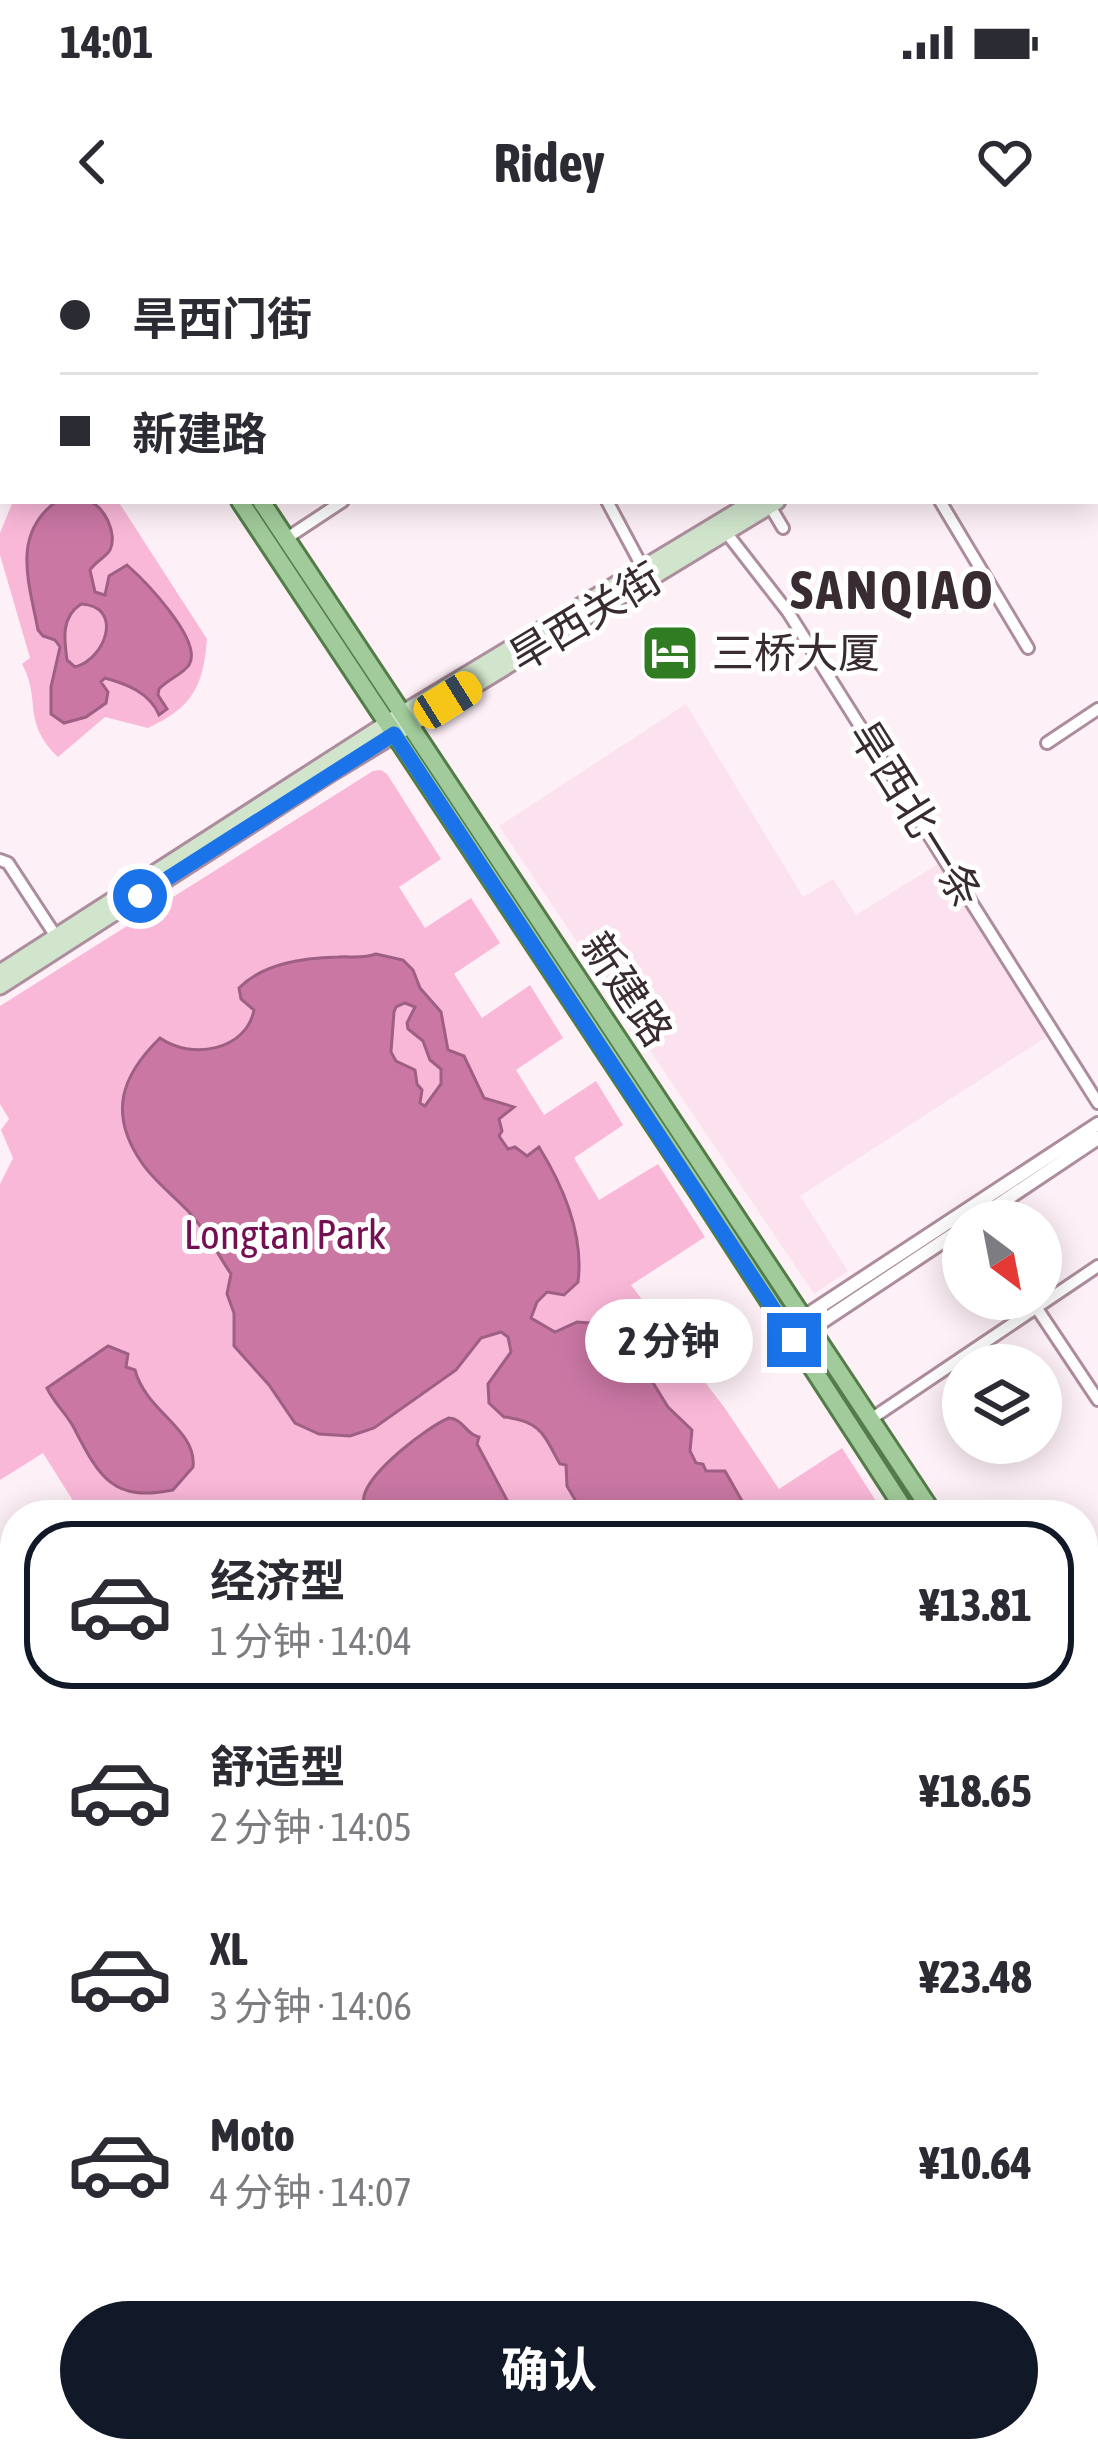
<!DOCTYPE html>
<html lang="zh">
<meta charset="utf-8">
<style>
:root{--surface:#fff;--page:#f7f7f7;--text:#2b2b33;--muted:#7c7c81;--line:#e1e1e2;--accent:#111827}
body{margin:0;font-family:"Asap Condensed","Noto Sans SC",sans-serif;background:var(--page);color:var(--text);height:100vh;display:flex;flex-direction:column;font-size:45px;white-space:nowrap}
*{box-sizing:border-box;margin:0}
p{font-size:39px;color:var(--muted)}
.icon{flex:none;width:66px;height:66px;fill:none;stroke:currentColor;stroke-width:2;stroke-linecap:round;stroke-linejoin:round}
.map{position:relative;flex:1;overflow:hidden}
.drawer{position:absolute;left:0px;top:1260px;width:1098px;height:963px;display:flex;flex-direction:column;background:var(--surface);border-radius:48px 48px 0 0;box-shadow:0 6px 30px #0003}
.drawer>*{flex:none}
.banner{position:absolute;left:0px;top:0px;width:1098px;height:264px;box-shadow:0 6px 30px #0003;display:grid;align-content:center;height:264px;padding:0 60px;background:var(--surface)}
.needle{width:78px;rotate:148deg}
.buttons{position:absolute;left:942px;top:960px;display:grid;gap:24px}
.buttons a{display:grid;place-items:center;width:120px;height:120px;border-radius:50%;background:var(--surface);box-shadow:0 6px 30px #0003;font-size:60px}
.end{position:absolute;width:54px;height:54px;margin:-27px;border:15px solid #1a73e8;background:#fff;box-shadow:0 0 0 6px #fff}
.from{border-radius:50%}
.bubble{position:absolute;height:84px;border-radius:42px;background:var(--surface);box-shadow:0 6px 30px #0003;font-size:39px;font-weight:700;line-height:84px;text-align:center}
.car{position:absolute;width:36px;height:72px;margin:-36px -18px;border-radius:15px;box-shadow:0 0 9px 3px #0007;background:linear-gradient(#f5c518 24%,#345 0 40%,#f5c518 0 76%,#345 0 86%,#f5c518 0)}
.banner b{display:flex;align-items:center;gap:42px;height:114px;font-size:45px}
.banner b+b{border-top:3px solid var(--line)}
.banner i{width:30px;height:30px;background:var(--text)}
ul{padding:21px 0 0;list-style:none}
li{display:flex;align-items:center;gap:36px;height:168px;margin:0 24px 18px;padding:0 36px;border:6px solid transparent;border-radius:48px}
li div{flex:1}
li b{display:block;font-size:45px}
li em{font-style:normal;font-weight:700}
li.current{border-color:var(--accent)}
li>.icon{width:108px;height:108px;stroke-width:1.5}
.action{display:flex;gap:24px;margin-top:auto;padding:24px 60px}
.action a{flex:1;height:138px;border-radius:72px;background:var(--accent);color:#fff;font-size:48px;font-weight:700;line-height:138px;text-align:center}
.status{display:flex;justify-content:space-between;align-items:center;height:84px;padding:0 60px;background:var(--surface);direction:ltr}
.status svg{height:33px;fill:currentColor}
header{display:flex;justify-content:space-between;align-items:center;height:156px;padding:0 60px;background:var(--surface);font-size:54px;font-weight:700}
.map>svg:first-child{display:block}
.built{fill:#fbe2ee}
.green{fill:#fab8d9}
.water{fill:#ca77a4;stroke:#9e6082;stroke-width:3;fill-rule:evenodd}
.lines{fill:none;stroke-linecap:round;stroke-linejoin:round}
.minor-casing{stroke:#ad8d9d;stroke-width:16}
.tertiary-casing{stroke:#ad8d9d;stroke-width:18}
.secondary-casing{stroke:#ad8d9d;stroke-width:21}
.primary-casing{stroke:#537c49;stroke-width:22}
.minor{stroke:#fff;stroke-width:10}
.tertiary{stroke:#fff;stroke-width:12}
.secondary{stroke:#d0e5cc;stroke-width:15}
.primary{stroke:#a1cb9a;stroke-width:16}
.route{stroke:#1a73e8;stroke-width:15}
.labels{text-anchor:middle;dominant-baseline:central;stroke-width:10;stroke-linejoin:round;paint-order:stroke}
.street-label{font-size:42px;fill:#382b31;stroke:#fff}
.poi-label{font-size:42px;fill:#382b31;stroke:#fff;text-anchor:start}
.park-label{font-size:42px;fill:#740f51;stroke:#fff}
.district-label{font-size:54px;font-weight:bold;letter-spacing:3px;fill:#382b31;stroke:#fff}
</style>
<div class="status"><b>14:01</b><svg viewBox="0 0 49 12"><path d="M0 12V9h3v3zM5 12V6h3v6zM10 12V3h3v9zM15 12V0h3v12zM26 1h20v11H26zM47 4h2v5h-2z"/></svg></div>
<header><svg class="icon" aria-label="back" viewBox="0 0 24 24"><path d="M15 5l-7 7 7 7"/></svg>Ridey<svg class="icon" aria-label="heart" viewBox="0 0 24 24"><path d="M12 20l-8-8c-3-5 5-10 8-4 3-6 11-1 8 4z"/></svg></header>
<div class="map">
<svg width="1098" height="2222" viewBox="0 0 1098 2222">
<rect width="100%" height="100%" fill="#fef0f7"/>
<path class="built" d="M686,464L803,657L833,639L856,675L941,622L1048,796L800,956L848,1031L814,1054L499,586Z
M15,1459V1625L0,1635V1468Z"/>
<path class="green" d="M13,261H118L207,399C203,448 192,467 148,488L105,477L58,517C21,481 42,461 22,424L30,418L0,315V293Z
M381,530L387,534L441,619L399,647L425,688L471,658L500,703L454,734L482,778L530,745L563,798L516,830L544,875L596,841L623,885L574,918L599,960L658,924L705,997L631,1045L724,1167L779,1249L842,1208L885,1275H62L75,1264L43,1213L0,1240V944L13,918L1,890L9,879L0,864V766L373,531Z"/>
<path class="water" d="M57,261C67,261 78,259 87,261C104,264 118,294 110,310C106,317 95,322 90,330L95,352L105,355L109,336L127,325C144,340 204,401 189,425C183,434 167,440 159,449L158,455L167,469L159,475C150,453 127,444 105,438L101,442L108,452L106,463L86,477L64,483L51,474V447L60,407L55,400L43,396L38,390C29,342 11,294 57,261ZM81,364C124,366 106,419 75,427L67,420C64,399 61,377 81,364Z
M376,714L403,720L413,730L420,748L441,772L448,810L464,816L484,858L514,867L499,879L502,891L499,896L508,909L515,907L527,916L539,907C563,946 584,995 578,1042L564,1055L547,1052L537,1062L531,1078L555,1092L577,1082L604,1084L637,1117L668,1167L692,1190L690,1211L696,1223L703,1224L706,1231H725L750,1275H584L567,1246L566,1225L560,1224C544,1196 542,1181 504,1177L489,1163L488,1144L511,1112L508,1097L501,1092L481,1098L456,1130L374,1188L350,1196L319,1194L295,1183L269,1145L234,1106V1073L227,1054L231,1034C217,1013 205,989 188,971C173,955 154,941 142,923C108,874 121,836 160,798C191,820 246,811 254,770L241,759L239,748C264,723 303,718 338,717C352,716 362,719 376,714ZM405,763L415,767L407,783L408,789L423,801L430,820L441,829V844L425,866L420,863L422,850L417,844L415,830L396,821L391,812L394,772L396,767Z
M108,1106L128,1114L126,1127L135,1130C146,1172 197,1189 193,1227L173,1250C114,1262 100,1239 74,1188C66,1173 54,1163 47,1148Z
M449,1178C464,1179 466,1195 479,1197L477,1204L515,1275H364C364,1273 363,1258 364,1256C370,1231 427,1187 449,1178Z"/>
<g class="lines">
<defs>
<path id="minor" d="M462,0L464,3
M852,0L854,3
M225,3L229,0
M0,143L3,148
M607,261L645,332
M767,261L783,288
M940,261L1028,408
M725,291L788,372L1098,863
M284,300L343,261
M1047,503L1098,469
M0,620L8,623L57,698
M1036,1067L1098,1160
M871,1179L1098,1026
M1083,1395L1098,1385
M0,1648L15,1639
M0,1694L15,1719
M0,1760L15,1752
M1083,2036L1098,2061
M0,2135L15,2126
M323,2208L332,2222
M767,2222L788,2208"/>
<path id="tertiary" d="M974,981L1098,898
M798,1081L1098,884
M805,1093L963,988
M0,1441L15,1431"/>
<path id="secondary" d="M1041,0L1043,3
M1095,57L1098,56
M1095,71L1098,69
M1095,94L1098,105
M1095,139L1098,152
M0,733L402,474L755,261
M0,746L332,532L777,261"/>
<path id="primary" d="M61,0L63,3
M88,0L90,3
M32,3L38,0
M0,20L3,18
M240,261L699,953L908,1275
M261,261L934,1275
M1083,1501L1098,1523
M1083,1542L1098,1564
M1083,1803L1098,1792
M1083,1818L1098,1808
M474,2222L494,2208
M498,2222L518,2208"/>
</defs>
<use href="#minor" class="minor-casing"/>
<use href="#tertiary" class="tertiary-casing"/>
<use href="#secondary" class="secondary-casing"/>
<use href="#primary" class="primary-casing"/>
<use href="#minor" class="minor"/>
<use href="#tertiary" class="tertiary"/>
<use href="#secondary" class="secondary"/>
<use href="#primary" class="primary"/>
</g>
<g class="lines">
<path class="route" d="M140,656L394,494L794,1100"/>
</g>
<defs>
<symbol id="hotel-square" viewBox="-11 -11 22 22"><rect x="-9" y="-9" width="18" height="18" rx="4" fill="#307c23" stroke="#fff"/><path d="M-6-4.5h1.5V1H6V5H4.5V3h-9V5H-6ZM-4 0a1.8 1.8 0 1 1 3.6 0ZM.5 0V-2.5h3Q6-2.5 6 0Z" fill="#fff"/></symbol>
</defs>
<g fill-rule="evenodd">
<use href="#hotel-square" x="637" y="380" width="66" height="66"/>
</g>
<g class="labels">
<g class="street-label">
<text transform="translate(585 377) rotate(-31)">旱西关街</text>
<text transform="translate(916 574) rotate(58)">旱西北一条</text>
<text transform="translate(627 749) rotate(56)">新建路</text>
</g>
<g class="poi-label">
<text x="712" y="413">三桥大厦</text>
</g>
<g class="park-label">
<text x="285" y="994">Longtan Park</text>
</g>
<g class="district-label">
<text x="893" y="349">SANQIAO</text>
</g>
</g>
</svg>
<div class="buttons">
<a><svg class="needle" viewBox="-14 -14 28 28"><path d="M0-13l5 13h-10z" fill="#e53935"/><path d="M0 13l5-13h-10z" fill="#7c7c81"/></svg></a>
<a><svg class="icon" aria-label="layers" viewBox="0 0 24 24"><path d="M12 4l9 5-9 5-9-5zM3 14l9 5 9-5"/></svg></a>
</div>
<i class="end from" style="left:140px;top:656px"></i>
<i class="end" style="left:794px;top:1100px"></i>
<div class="bubble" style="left:585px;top:1059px;width:168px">2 分钟</div>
<i class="car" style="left:448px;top:460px;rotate:58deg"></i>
<div class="banner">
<b><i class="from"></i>旱西门街</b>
<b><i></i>新建路</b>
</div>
<section class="drawer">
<ul>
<li class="current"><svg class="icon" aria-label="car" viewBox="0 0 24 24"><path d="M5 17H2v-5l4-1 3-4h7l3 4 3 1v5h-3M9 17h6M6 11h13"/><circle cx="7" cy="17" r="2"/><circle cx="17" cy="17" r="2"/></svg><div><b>经济型</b><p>1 分钟 · 14:04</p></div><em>¥13.81</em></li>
<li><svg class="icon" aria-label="car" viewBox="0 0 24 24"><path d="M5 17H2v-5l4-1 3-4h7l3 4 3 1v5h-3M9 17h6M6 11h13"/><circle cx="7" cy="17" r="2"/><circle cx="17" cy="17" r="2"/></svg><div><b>舒适型</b><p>2 分钟 · 14:05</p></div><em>¥18.65</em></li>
<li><svg class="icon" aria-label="car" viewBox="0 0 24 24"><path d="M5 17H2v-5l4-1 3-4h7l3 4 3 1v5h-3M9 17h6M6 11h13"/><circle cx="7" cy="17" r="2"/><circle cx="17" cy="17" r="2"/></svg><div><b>XL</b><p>3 分钟 · 14:06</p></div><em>¥23.48</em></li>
<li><svg class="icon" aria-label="car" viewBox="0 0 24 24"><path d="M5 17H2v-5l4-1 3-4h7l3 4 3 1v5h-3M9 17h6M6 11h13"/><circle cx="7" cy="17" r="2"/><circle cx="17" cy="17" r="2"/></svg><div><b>Moto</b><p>4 分钟 · 14:07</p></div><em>¥10.64</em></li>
</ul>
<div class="action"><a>确认</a></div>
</section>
</div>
